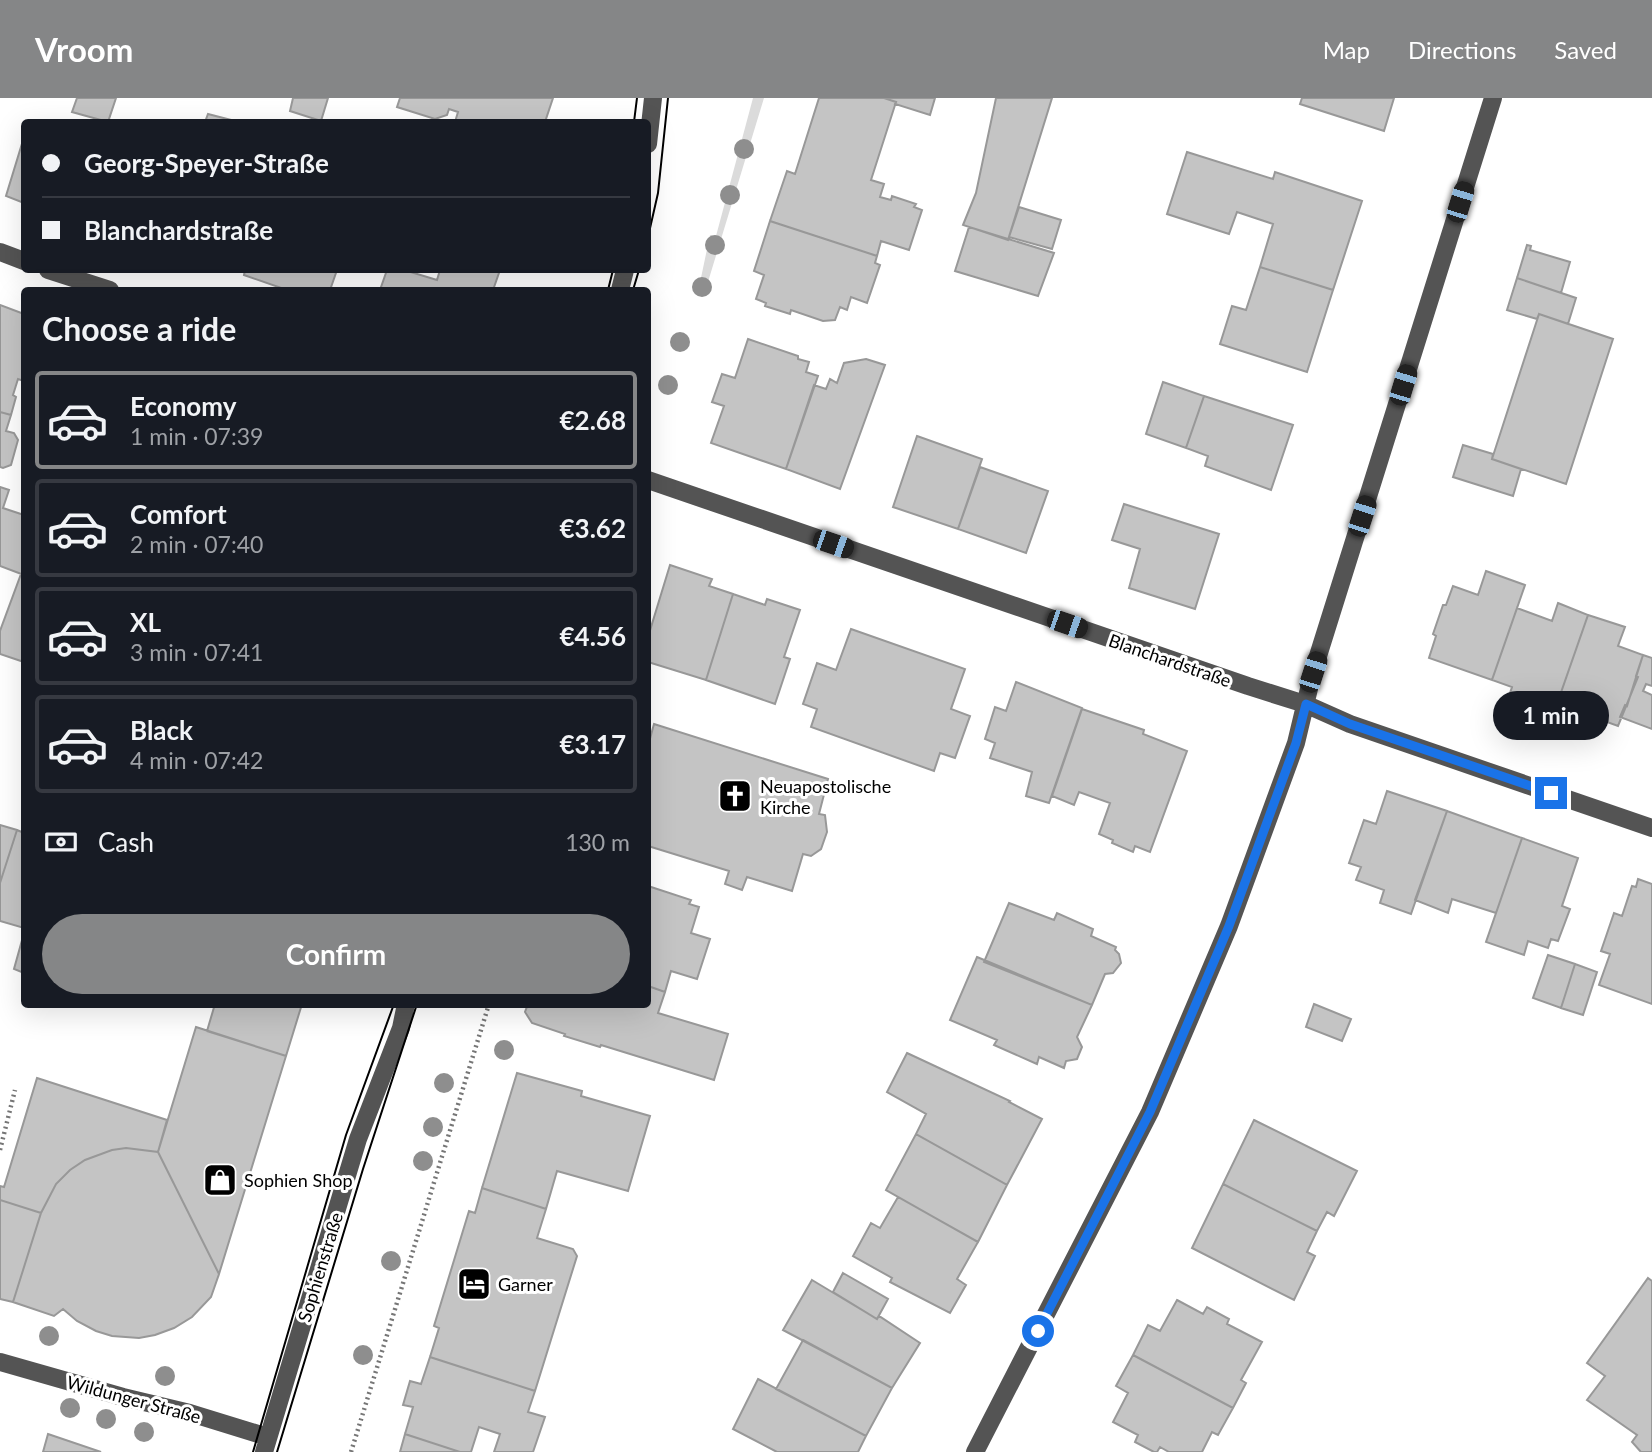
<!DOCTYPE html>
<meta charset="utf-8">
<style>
:root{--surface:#171b24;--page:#242831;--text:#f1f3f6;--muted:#9ea1a6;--line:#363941;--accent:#858687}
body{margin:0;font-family:Lato,sans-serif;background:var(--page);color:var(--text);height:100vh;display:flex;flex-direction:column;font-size:26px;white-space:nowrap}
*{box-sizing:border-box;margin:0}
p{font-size:23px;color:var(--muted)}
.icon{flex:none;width:38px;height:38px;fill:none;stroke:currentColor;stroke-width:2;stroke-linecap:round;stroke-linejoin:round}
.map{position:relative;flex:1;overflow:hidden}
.sheet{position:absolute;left:21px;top:189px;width:630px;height:721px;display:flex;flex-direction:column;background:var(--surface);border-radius:7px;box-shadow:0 7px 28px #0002}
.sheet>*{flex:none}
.banner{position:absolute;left:21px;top:21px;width:630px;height:154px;border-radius:7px;box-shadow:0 7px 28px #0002;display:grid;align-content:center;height:154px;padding:0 21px;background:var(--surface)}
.end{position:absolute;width:32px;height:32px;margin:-16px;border:9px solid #1a73e8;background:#fff;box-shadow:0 0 0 4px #fff}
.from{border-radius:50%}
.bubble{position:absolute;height:49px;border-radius:24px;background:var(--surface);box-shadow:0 7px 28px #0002;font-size:23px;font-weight:700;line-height:49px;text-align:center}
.car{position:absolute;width:21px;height:42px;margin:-21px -10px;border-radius:9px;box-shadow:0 0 5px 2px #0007;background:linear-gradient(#222 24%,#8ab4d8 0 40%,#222 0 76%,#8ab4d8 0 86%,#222 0)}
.banner b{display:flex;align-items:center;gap:24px;height:66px;font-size:26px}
.banner b+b{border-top:2px solid var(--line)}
.banner i{width:18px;height:18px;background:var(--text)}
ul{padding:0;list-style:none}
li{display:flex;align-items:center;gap:21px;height:98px;margin:0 14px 10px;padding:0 7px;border:4px solid var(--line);border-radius:7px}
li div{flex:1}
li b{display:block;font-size:26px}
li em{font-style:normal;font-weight:700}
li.on{border-color:var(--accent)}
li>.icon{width:63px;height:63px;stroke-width:1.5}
h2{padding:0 21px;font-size:32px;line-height:84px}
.pay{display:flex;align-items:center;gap:18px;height:77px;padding:0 21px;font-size:26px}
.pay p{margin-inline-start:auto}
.cta{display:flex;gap:14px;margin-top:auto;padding:14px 21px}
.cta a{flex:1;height:80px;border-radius:42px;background:var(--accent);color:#fff;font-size:28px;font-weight:700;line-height:80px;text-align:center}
header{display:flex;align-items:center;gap:42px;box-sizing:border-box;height:98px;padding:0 35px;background:var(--accent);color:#fff}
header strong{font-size:33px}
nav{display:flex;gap:38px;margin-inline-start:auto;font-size:24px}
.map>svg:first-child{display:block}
.green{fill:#dbdbdb}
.building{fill:#c4c4c4;stroke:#989898;stroke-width:2}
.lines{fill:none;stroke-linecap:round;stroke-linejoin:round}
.path{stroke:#767676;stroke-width:4.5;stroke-dasharray:2 3.5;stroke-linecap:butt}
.minor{stroke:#545454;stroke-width:18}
.tram{stroke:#000;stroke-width:2}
.tree{fill:#8e8e8e}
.route{stroke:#1a73e8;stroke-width:9}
.labels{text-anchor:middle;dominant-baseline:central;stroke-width:6;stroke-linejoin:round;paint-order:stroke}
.street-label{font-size:18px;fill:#000;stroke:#fff}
.poi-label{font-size:18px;fill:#000;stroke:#fff;text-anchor:start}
</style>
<header>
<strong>Vroom</strong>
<nav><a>Map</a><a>Directions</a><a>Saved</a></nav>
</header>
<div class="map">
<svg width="1652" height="1354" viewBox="0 0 1652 1354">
<rect width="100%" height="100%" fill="#fff"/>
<path class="green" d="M753,0H764L704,197L698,194L710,137L716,138Z"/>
<path class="building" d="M77,0H116L108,24L72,14Z
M293,0H328L321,23L290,13Z
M400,0H553L545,24H455L458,14L449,11L447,17L435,21L397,9Z
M819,0H884L896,4L871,82L884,86L880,99L891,102L892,98L916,106L914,109L922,112L909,152L881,143L877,158L770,123L787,73L795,76Z
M884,0H935L930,17L895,6L896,4Z
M996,0H1052L1008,142L963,127L976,95Z
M1302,0H1394L1384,33L1300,6Z
M208,16L239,24H205Z
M24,39V105L6,98Z
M1187,54L1273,81L1275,74L1362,103L1333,192L1260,169L1273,126L1237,114L1229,136L1167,116Z
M1019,109L1061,122L1052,151L1009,139Z
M770,123L877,158L875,165L880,167L867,205L851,199L847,212L840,209L835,222L823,223L791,212L790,216L765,208L766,205L756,201L764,177L754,173Z
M969,129L1054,155L1038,198L955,173Z
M1527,147L1531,148L1530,152L1570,164L1561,195L1517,180Z
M1260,169L1333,192L1307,274L1220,246L1232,208L1246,212Z
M245,172H337L330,192H287L244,177Z
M387,172H404L437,182L440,172H500L493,192H380Z
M1517,180L1576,200L1568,226L1539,216L1537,221L1507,212Z
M0,207L24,216V283L18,281L13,297L16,299L11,317L0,314Z
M1539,216L1613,241L1566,386L1492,361Z
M748,241L798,258V261L809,264L806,274L818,278L786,371L711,345L724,308L712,304L722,276L735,280Z
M866,261L885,267L840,391L786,371L814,287L826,291L830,281L837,285L844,265Z
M1163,284L1204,298L1186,350L1146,336Z
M1204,298L1293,327L1271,392L1205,368L1208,358L1186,350Z
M0,314L11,317L6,333L14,335L18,342L11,367L3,370L0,369Z
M917,338L982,361L958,431L893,409Z
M1463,347L1493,356L1492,361L1521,371L1513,398L1453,379Z
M980,369L1048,393L1026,455L958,431Z
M0,389L9,392L3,410L24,417V477L0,468Z
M1124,406L1219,436L1195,511L1129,490L1140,451L1112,442Z
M670,467L712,481L709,488L733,496L706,582L648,564V539Z
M1486,473L1525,487L1492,582L1429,560L1436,538L1433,536L1443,507H1446L1453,488L1478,497Z
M21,476L24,477V564L0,556V533Z
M733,496L765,507L767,501L800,512L784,559L790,561L775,606L706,582Z
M1558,505L1588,517L1557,606L1533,597L1528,612L1507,604L1512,589L1492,582L1517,510L1552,523Z
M1588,517L1625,529L1618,548L1643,557L1636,578L1638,579L1618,628L1557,606Z
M851,531L965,571L951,611L970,618L955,660L940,655L934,673L811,629L817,611L803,606L817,565L836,572Z
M1643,557L1652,560V588L1646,586L1643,593L1652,597V631L1620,619L1625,607L1627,608Z
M1016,584L1082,610L1049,705L1026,698L1032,674L990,660L995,645L985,641L995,609L1006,613Z
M1082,611L1144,632L1143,636L1187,653L1150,754L1135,748L1133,754L1112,745L1113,742L1099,736L1110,705L1079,694L1074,707L1052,698Z
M654,626L828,681L819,716L825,717L827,734L821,751L811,758L803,756L792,793L747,779L742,792L725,786L729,773L648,748V648Z
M1387,693L1447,713L1411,816L1380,805L1384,792L1356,782L1361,769L1349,765L1364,722L1376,726Z
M1447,713L1522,740L1496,815L1452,801L1448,815L1415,802Z
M0,727L17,732L0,785Z
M17,732L24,735V830L0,823V785Z
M1522,740L1578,760L1562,808L1570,811L1558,843L1551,841L1548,850L1528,843L1524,857L1486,844Z
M1638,781L1652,786V906L1599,887L1610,856L1601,853L1614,815L1622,818L1632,788L1636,789Z
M648,788L691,802L689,806L699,809L691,835L710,841L697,881L671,873L665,894L648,888Z
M1009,805L1054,822L1057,815L1093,831L1091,838L1116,849L1115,852L1119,856L1121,865L1113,875L1105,876L1092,907L984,864Z
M24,835V875L14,871Z
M1548,857L1575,866L1561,910L1533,900Z
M977,859L1092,907L1077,939L1082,949L1077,961L1066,963L1064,970L1039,959L1037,966L994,947L997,942L950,922Z
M1575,866L1597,874L1583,917L1561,910Z
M648,888L665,894L658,915L728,936L714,982L601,947L600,949L564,938L565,936L532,925L525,914L528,906H648Z
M215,906H302L286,958L207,933Z
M1314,906L1351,921L1342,943L1306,929Z
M196,929L286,958L219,1176L158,1054Z
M907,955L1010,1003L1009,1004L1042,1021L1007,1087L916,1036L926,1016L887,994Z
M517,975L582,993L581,998L650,1018L628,1093L557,1073L546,1111L482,1090Z
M37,980L167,1022L158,1054L126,1050L112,1052L85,1062L70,1072L56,1086L41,1115L0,1102V1088L4,1089Z
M1254,1022L1357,1073L1334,1118L1327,1114L1317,1133L1223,1086Z
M916,1036L1007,1087L978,1144L886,1092Z
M126,1050L158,1054L219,1176L211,1199L192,1219L174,1230L155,1237L139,1240L112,1238L96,1233L77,1223L63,1211L54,1218L13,1204L41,1115L56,1086L70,1072L85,1062L112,1052Z
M1223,1086L1317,1133L1307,1154L1315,1158L1294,1202L1192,1150Z
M482,1090L546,1111L537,1140L573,1151L577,1158L535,1293L430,1259L439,1230L434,1228L469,1113L475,1115Z
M898,1099L978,1144L957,1181L966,1187L950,1215L890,1184L892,1180L853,1158L871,1125L880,1130Z
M0,1102L41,1115L13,1204L0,1201Z
M843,1175L888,1201L877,1221L833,1194Z
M1648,1180L1652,1183V1354H1641L1632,1344L1637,1337L1587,1302L1605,1278L1587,1265Z
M812,1182L877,1221L879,1218L920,1245L892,1290L783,1232Z
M1177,1202L1203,1216L1207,1209L1229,1221L1227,1226L1262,1244L1241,1282L1246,1285L1233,1310L1133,1257L1148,1227L1160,1233Z
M803,1242L892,1290L866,1338L776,1291Z
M1133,1257L1233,1310L1218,1337L1212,1334L1202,1354H1169L1160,1349L1157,1354H1154L1135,1344L1138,1337L1113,1324L1128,1295L1116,1288Z
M430,1259L535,1293L528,1314L545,1319L533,1354H494L500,1336L479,1329L471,1354H460L405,1336L413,1309L403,1307L410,1283L421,1286Z
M758,1281L866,1338L858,1354H777L733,1331Z
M48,1336L101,1354H43Z
M405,1336L460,1354H400Z"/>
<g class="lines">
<path class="path" d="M0,1052L15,992
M351,1354L489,906"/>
<path class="minor" d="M648,46L653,0
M0,154L24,163
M48,172L110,192
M620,192L625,172
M648,382L1248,588L1305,606L1350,626L1652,730
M0,1264L123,1299L190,1315L268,1339
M264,1354L358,1041L401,930L406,906
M975,1354L1150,1014L1229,828L1296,645L1313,574L1493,0"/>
<path class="tram" d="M634,24L637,0
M648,139L658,95L668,0
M608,192L613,172
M633,192L639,172
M253,1354L346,1037L394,906
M277,1354L363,1071L417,906"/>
</g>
<g class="tree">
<circle cx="744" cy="51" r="10"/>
<circle cx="730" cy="97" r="10"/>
<circle cx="715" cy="147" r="10"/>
<circle cx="702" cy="189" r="10"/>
<circle cx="680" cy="244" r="10"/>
<circle cx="668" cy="287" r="10"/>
<circle cx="504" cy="952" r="10"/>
<circle cx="444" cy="985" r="10"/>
<circle cx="433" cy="1029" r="10"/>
<circle cx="423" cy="1063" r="10"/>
<circle cx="391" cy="1163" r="10"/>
<circle cx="49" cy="1238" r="10"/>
<circle cx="363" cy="1257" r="10"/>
<circle cx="165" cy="1278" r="10"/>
<circle cx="70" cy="1310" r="10"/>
<circle cx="106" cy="1321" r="10"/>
<circle cx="144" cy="1334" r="10"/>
</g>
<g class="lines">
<path class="route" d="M1038,1233L1150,1014L1229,828L1296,645L1306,606L1350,626L1551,695"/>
</g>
<defs>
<symbol id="church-square" viewBox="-11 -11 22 22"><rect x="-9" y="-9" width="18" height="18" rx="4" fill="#000" stroke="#fff"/><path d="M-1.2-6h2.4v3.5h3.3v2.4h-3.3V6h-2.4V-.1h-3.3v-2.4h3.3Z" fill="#fff"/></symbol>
<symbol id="shop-square" viewBox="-11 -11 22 22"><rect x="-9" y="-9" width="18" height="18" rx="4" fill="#000" stroke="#fff"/><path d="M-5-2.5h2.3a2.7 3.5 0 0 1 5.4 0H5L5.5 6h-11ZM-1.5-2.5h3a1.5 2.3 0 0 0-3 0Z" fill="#fff"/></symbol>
<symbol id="hotel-square" viewBox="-11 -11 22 22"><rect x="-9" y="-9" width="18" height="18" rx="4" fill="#000" stroke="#fff"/><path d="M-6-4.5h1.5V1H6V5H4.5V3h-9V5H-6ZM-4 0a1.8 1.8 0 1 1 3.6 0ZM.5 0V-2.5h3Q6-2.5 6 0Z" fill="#fff"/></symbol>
</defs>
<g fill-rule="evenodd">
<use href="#church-square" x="716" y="679" width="38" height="38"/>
<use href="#shop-square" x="201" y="1063" width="38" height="38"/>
<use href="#hotel-square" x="455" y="1167" width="38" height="38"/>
</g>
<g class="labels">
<g class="street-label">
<text transform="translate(1170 562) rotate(19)">Blanchardstraße</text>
<text transform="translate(320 1169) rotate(-73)">Sophienstraße</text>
<text transform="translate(134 1301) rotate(15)">Wildunger Straße</text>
</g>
<g class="poi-label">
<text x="760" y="688">Neuapostolische<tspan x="760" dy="21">Kirche</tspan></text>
<text x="244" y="1082">Sophien Shop</text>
<text x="498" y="1186">Garner</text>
</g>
</g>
</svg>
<i class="end from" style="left:1038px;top:1233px"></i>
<i class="end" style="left:1551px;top:695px"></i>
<div class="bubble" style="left:1493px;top:593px;width:116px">1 min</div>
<i class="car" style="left:1460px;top:104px;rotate:17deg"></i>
<i class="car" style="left:1403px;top:287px;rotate:17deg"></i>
<i class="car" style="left:1362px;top:418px;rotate:18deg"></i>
<i class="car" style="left:833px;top:446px;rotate:109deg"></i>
<i class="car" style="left:1067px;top:526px;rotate:109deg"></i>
<i class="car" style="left:1313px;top:574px;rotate:18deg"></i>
<div class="banner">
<b><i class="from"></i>Georg-Speyer-Straße</b>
<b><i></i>Blanchardstraße</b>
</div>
<section class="sheet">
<h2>Choose a ride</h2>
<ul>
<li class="on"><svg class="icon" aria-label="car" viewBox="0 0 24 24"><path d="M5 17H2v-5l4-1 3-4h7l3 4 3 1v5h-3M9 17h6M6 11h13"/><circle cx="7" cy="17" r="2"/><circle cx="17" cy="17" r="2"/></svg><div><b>Economy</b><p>1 min · 07:39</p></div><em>€2.68</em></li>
<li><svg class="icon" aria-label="car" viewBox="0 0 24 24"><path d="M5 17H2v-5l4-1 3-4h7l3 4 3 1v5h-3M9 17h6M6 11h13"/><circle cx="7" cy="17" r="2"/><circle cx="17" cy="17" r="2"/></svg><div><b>Comfort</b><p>2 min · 07:40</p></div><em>€3.62</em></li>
<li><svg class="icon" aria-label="car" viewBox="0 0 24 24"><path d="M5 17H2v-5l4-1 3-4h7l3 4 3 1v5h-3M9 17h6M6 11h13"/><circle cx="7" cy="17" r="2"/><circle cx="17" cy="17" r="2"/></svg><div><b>XL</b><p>3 min · 07:41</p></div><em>€4.56</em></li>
<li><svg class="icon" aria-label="car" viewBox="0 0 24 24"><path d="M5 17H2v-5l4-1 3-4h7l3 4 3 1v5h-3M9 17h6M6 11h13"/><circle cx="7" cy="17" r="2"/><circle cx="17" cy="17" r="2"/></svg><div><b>Black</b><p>4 min · 07:42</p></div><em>€3.17</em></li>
</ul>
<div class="pay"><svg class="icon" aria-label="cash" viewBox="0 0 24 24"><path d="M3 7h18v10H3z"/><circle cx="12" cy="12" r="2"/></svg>Cash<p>130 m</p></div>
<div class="cta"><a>Confirm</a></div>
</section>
</div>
